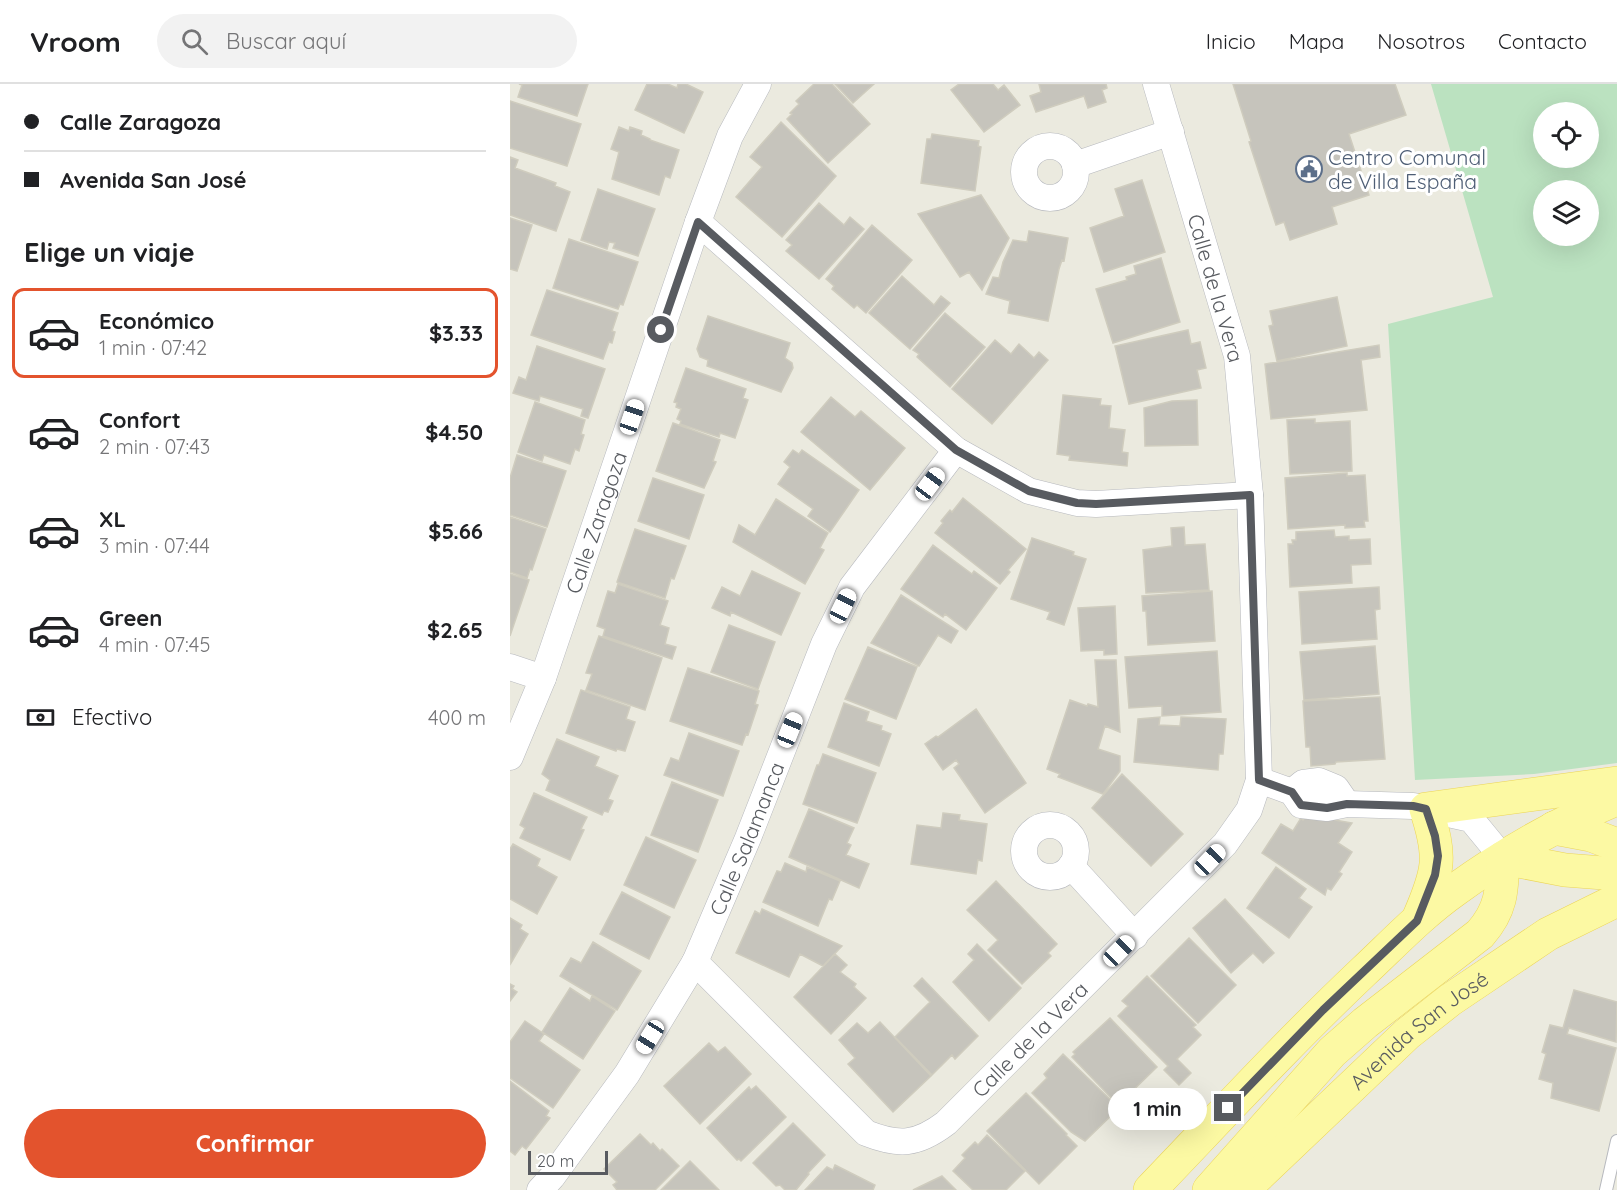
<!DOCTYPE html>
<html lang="es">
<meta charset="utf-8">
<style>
:root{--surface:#fff;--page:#f2f2f2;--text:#202124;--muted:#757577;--line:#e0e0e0;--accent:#e3532d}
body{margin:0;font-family:Quicksand,sans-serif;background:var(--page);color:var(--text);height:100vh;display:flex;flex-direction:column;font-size:22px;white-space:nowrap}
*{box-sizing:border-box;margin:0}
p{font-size:20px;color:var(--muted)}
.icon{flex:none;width:33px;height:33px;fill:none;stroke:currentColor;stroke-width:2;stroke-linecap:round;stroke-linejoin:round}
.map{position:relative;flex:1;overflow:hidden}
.panel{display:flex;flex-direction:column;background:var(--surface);width:510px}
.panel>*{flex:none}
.hud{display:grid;align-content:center;height:132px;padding:0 24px;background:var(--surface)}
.controls{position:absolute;left:1023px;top:18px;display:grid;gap:12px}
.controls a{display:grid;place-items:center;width:66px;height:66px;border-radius:50%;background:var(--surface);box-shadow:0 6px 24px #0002;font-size:30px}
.scale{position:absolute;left:18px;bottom:15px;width:80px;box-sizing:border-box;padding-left:6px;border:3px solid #585b60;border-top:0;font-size:16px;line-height:21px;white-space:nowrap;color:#585b60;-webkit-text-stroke:4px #fff;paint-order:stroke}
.end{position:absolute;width:27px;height:27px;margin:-14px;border:8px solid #585b60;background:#fff;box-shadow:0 0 0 3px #fff}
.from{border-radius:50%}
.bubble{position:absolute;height:42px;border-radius:21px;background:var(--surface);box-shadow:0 6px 24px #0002;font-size:20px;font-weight:700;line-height:42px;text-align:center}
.car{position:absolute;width:18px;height:36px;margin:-18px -9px;border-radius:8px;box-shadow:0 0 4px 2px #0007;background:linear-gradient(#fff 24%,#345 0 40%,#fff 0 76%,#345 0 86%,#fff 0)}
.hud b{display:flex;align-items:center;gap:21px;height:57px;font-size:22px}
.hud b+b{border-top:2px solid var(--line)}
.hud i{width:15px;height:15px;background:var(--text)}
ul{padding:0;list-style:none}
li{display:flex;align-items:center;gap:18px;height:90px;margin:0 12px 9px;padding:0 12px;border:3px solid transparent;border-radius:12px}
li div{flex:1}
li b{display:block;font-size:22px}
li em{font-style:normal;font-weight:700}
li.active{border-color:var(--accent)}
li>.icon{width:54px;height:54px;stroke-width:1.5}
h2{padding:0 24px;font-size:27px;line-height:72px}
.pay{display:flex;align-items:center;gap:15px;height:66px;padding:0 24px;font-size:22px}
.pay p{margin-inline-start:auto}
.primary-button{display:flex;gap:12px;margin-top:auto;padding:12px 24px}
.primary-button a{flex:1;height:69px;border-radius:36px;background:var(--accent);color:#fff;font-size:24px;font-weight:700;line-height:69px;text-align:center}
header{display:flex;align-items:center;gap:36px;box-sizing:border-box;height:84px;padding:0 30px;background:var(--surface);border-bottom:2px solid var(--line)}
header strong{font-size:28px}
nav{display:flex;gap:33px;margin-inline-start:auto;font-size:21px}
.search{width:420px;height:54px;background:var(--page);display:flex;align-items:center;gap:15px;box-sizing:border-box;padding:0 21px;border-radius:33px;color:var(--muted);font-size:22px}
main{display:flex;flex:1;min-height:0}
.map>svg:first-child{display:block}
.green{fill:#bbe2c0;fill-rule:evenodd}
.building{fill:#c6c4bc;stroke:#cfccbe;stroke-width:1.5}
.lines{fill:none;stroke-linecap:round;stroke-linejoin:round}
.lane-casing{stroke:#b7b9be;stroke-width:14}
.street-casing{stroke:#b7b9be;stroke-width:27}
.primary-casing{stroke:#ecd557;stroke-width:34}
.lane{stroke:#fff;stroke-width:12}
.street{stroke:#fff;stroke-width:26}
.primary{stroke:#fcf9a3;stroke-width:33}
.route{stroke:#585b60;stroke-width:8}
.labels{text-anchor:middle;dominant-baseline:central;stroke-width:6;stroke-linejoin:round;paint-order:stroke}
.service-label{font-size:21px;fill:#4e5e75;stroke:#fff;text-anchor:start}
.street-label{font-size:21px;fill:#585b60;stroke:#fff}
</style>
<header>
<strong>Vroom</strong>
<div class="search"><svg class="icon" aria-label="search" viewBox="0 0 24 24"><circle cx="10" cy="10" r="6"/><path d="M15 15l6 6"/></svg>Buscar aquí</div>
<nav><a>Inicio</a><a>Mapa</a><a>Nosotros</a><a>Contacto</a></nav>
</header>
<main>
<section class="panel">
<div class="hud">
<b><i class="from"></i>Calle Zaragoza</b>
<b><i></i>Avenida San José</b>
</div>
<h2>Elige un viaje</h2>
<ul>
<li class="active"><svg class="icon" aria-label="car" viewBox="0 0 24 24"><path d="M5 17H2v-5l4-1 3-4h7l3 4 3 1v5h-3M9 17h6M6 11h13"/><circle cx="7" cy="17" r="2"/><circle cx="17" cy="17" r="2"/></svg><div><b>Económico</b><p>1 min · 07:42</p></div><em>$3.33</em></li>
<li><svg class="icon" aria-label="car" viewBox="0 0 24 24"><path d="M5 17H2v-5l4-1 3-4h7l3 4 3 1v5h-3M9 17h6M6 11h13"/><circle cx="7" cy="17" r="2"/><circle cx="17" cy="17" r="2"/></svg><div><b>Confort</b><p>2 min · 07:43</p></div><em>$4.50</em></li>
<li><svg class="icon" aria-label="car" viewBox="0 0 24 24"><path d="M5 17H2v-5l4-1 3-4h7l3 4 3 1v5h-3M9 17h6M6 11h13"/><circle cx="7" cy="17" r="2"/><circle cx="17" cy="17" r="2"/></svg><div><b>XL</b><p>3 min · 07:44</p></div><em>$5.66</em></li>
<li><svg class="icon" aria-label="car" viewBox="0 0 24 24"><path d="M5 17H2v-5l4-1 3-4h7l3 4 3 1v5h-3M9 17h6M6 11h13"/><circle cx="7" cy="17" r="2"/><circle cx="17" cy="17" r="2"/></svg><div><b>Green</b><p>4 min · 07:45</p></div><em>$2.65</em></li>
</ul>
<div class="pay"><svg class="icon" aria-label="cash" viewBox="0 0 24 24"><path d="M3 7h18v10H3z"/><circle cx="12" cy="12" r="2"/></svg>Efectivo<p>400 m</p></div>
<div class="primary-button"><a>Confirmar</a></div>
</section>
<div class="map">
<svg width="1107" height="1106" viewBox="0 0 1107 1106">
<rect width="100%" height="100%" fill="#ebeadf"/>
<path class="green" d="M921,0H1107V679L1024,690L905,696L878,240L983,213ZM1034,28H1078V74H1034ZM1034,106H1078V152H1034Z"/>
<path class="building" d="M9,0H78L67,32L8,13L12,1Z
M137,0H158L167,4L168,0H176L193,8L174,49L125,26Z
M304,0H322L360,40L318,79L277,35L282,30L280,29L289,20L286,17Z
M325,0H364L343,19Z
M449,0H483L488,6L494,1L510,21L474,48L441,6Z
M529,0H596L597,4L592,6L596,18L578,24L574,12L526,28L520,12L531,8Z
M723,0H885L896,31L839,50L859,111L822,123L827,140L780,156L774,138L766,141L739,58L741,57Z
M0,17L71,40L57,82L0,64Z
M271,38L326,92L272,153L226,113L252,83L240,73Z
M109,43L119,47L120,43L132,47L131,51L140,55V56L169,66L160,94L155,92L149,111L102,95L109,68L101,65Z
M422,50L469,57L468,62L471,63L465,107L411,99L417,55H421Z
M0,73L8,76L5,84L46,99L45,102L60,108L46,147L0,131Z
M632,96L655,168L594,188L580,144L614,132L605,105Z
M88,105L145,125L128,172L103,164L105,159L99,158L97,165L71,156Z
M471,111L499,154L472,206L459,188L450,193L408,130Z
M309,119L334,141L340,133L354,145L309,195L276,167L282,161L276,156Z
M0,134L22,141L7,187L0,185Z
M362,141L402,176L356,229L347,221L344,224L322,205L324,202L316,195Z
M519,147L558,154L554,177L552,176L549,185L538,237L498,229L500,217L476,210L483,193L489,194L493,178L503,156L517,158Z
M59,155L128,178L113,221L110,220L108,225L43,204Z
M651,174L670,238L603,259L586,205L617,196L616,193L626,190L624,182Z
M392,192L424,221L431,212L440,219L400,265L359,229Z
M37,206L108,229L102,247L105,248L102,259L99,258L93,275L21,251Z
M827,213L837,262L767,277L759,242L763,241L760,227Z
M435,229L475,263L440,303L407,273L409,270L403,266Z
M198,232L280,259L275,274L282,279L283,284L271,308L197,282L198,276L190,273L187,265Z
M678,246L681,260L690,258L696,284L687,286L691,304L619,320L605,262Z
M485,256L501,270L509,260L524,274L529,268L538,276L482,340L442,305Z
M869,261L870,273L851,276L857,326L761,335L755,280Z
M27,262L95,285L78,334L71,332L73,325L30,312L29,317L3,309L9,293L16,296Z
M176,284L236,305L233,314L238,316L225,354L210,349L209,353L170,340L171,337L167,335L171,325L166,323L167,319L164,318Z
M553,311L591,315L590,321L601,322L599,344L615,346L612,368L618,369L617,382L559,376L560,372L547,370Z
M321,313L345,333L351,327L395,364L360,406L291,348Z
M687,316L688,361L635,362L634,324L662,317Z
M25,318L75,336L71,350L74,351L69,367L65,365L60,380L34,371L32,377L8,368Z
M805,335V339L840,337L842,387L780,390L777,336Z
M163,339L210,356L203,377L206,378L194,404L146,387Z
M283,366L289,370L292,366L349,406L320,448L298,432L303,425L268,400L280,383L274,378Z
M7,371L56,387L37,443L0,431V394Z
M837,389V392L855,391L858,437H854L855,443L835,444V441L778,445L775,394Z
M143,394L194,411L179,455L128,437Z
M453,414L516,465L498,486L500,488L490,500L425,449L433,439L431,437L440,426L442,428Z
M266,415L318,449L310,464L314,466L295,500L223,458L229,441L245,451Z
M0,433L36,445L22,486L20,485L17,494L0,488Z
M674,443L675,461L695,460L699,506L636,509L633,466L662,462L661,444Z
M125,445L176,462L164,495L161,494L155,514L107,498Z
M824,446L825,453L839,452V456L860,455L861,480L841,481L842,499L780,503L778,460H783L782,456H786V448Z
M522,454L564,468L563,471L576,475L554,541L537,535L540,528L501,515Z
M423,461L462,490L464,487L487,504L456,546L435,530L433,533L391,505Z
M242,487L290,509L271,551L221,528L220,532L202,524L212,503L230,512Z
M0,490L19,496L0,552Z
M108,500L158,517L150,541L159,544L155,560L166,563L162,575L93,552L95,545L87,542L98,507L105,509Z
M869,503L870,525L865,526L867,555L792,560L789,508Z
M702,507L705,557L638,561L636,527H633L632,512Z
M391,511L448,547L441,559L428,551L409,582L361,559Z
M605,522L607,570L594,571V566L571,567L568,524Z
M219,541L265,558L248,605L201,588Z
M89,552L152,574L135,626L76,606L82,590L76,589Z
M865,562L869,610L794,616L790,568Z
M358,563L407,583L386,635L335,615Z
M707,567L711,628L652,632V622L619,624L615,573Z
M585,576H606L610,648L595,642L588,665L610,672V687L593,710L548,693L550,690L537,685L560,616L577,622L578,620L588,623Z
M178,584L249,607L245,620L248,621L238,651L236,650L232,661L160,637Z
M71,606L120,623L116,635L125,638L115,667L107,665L106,667L56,649Z
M870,613L875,675L826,678L825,680L801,682L800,663H796L793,617Z
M334,619L359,628L356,637L372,642L371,646L381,650L369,682L318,663Z
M466,625L516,699L475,729L444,684L449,680L446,676L433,686L415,660L426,652L428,653Z
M650,633L649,641L670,642L671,633L716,635L713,670H709L708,686L624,678L628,635Z
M179,649L229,667L213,712L154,691L161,674L169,677Z
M47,655L89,673L85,682L108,692L98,715L103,717L98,728L94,727L92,731L36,706L40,696L32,690Z
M313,670L366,689L347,739L293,720L307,681H309Z
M612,690L673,750L641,782L582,724Z
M162,698L208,716L188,768L141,751Z
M24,709L77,733L71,745L74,746L60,776L10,754L15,744L10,741Z
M299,725L344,744L337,759L341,761L336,771L359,780L349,804L279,773Z
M433,729L450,731L449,736L477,740L472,777L468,776L466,790L401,780L407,741L431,744Z
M796,731L842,739L828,759L842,768L829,788L832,790L821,806L817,804L815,811L752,769L771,740L783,747L791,734L793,736Z
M136,753L186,776L164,824L114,801Z
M3,760L30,775L27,782L47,793L27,830L0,815V765Z
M275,779L296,788L297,783L330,797L322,816L319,815L308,842L253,818L267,787L271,788Z
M766,783L796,805L789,814L802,823L779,854L737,824Z
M486,797L547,860L538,869L541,872L512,900L478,866L488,856L457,826Z
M112,808L160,833L139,875L90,850Z
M715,815L764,869L753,879L743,869L721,889L683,844Z
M252,825L332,862L313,882L290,870L279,893L226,869L245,827L250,830Z
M0,834L12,841L10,845L18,850L1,879Z
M679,854L726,901L688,939L641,892Z
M83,858L131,887L107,926L50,892L61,874L71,879Z
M467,860L511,904L479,937L443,898L464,876L458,870Z
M325,870L337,881L330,888L346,900L344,903L356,914L321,950L284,913Z
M637,892L686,941L683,943L691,951L667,975L681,989L669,1001L654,986L658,982L608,932L618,922L612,917Z
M412,894L468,952L445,975L442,971L422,991L385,953L420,918L404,902Z
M0,900L4,902L2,905L7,908L0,917Z
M60,904L80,917L82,912L105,927L73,975L32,948Z
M1064,906L1107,918L1106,958L1059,944L1057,950L1106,964L1089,1027L1041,1014L1043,999L1029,995L1036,970L1032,968L1040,941L1053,944Z
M600,934L647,983L608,1021L562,973L565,970L563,968Z
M15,937L34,950L29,957L70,986L43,1024L0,994V958Z
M370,938L421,992L383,1028L338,980L345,974L329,956L347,939L358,949Z
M199,959L208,968L215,963L241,990L190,1040L154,1002Z
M553,970L609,1024L575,1057L561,1048L522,1009L537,994L534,990Z
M0,997L39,1027L36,1032L40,1034L16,1065L12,1062L5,1071L0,1067Z
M246,1002L276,1033L231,1077L229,1075L227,1076L197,1044L239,1003L241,1006Z
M516,1009L557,1050L556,1051L567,1062L529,1100L477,1047Z
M283,1039L315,1071L298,1089L299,1090L286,1106H275L270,1101L266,1102L243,1079Z
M130,1050L141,1061L143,1059L150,1067L152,1065L169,1082L145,1106H107L103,1101L107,1098L94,1085Z
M477,1051L515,1087L496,1106H463L443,1087L455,1074L452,1071L465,1058L468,1061Z
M180,1077L209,1106H151Z
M325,1081L365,1101L363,1106H295L317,1083L323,1086Z
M432,1092L446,1106H403Z"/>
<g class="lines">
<defs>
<path id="lane" d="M1096,1106L1107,1057"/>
<g id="street">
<circle cx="540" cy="88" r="26"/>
<path d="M565,81L661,48"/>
<path d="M188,138L446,366L519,407L567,419L586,420L740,411"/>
<path d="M0,583L33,594"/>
<path id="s1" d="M0,673L33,594L188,138L220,52L248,0"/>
<path d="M749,696L782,708L791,721L817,724L837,720L903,722L961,735L993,774"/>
<path d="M782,708L793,699L809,697L826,704L837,720"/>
<circle cx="540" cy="767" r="26"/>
<path d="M561,782L625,852"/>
<path id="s2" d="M185,878L356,1049C389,1062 407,1061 436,1039L715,760L739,726L749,696L740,411L727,272L646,0"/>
<path id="s3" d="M30,1106L42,1093L117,990L185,878L238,754L314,560L342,503L446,366"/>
</g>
<g id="primary">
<path d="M1044,744L1081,751L1107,761"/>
<path d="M993,774L1055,786L1107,790"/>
<path d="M909,833C929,787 932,773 916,725L1107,699"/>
<path d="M640,1106C710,1033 779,958 853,888C883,860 911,830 945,806C995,770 1050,738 1107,715"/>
<path d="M699,1106L822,968L855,939L970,850C992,825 992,806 993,774"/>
<path id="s4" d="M733,1106L897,950L940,916L1038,850L1107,816"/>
</g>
</defs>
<use href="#lane" class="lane-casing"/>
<use href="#street" class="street-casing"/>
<use href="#primary" class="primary-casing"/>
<use href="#lane" class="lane"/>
<use href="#street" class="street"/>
<use href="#primary" class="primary"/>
</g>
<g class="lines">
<path class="route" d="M151,246L188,138L446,366L519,407L567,419L586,420L740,411L749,696L782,708L791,721L817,724L837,720L903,722L916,725L925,752L928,772L925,791L907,837L813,926L718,1024"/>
</g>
<defs>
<symbol id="civic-ring" viewBox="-11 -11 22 22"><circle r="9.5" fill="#fff" stroke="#5c6f8a" stroke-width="1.5"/><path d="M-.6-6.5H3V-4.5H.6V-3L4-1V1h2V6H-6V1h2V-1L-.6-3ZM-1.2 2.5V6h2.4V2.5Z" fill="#5c6f8a"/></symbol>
</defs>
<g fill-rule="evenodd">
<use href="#civic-ring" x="784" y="70" width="30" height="30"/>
</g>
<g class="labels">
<g class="service-label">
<text x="818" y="73">Centro Comunal<tspan x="818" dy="24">de Villa España</tspan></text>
</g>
<g class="street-label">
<text transform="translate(706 204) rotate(74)">Calle de la Vera</text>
<text stroke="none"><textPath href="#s1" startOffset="250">Calle Zaragoza</textPath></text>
<text stroke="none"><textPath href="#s3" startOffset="410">Calle Salamanca</textPath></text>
<text stroke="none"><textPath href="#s4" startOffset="238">Avenida San José</textPath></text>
<text stroke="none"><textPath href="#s2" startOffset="446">Calle de la Vera</textPath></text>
</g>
</g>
</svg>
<div class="controls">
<a><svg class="icon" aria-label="locate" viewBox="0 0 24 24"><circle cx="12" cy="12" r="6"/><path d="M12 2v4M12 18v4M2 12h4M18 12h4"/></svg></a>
<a><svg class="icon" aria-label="layers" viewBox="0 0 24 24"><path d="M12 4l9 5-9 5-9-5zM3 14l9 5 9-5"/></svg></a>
</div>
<div class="scale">20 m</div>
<i class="end from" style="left:151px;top:246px"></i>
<i class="end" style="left:718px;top:1024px"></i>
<div class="bubble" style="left:598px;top:1004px;width:99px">1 min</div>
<i class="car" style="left:122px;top:333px;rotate:19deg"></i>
<i class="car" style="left:420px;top:400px;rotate:37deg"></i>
<i class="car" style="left:333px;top:522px;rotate:26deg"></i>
<i class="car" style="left:280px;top:646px;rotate:22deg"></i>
<i class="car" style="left:700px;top:776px;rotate:44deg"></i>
<i class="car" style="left:609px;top:867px;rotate:45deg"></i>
<i class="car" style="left:140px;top:953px;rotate:212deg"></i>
</div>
</main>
